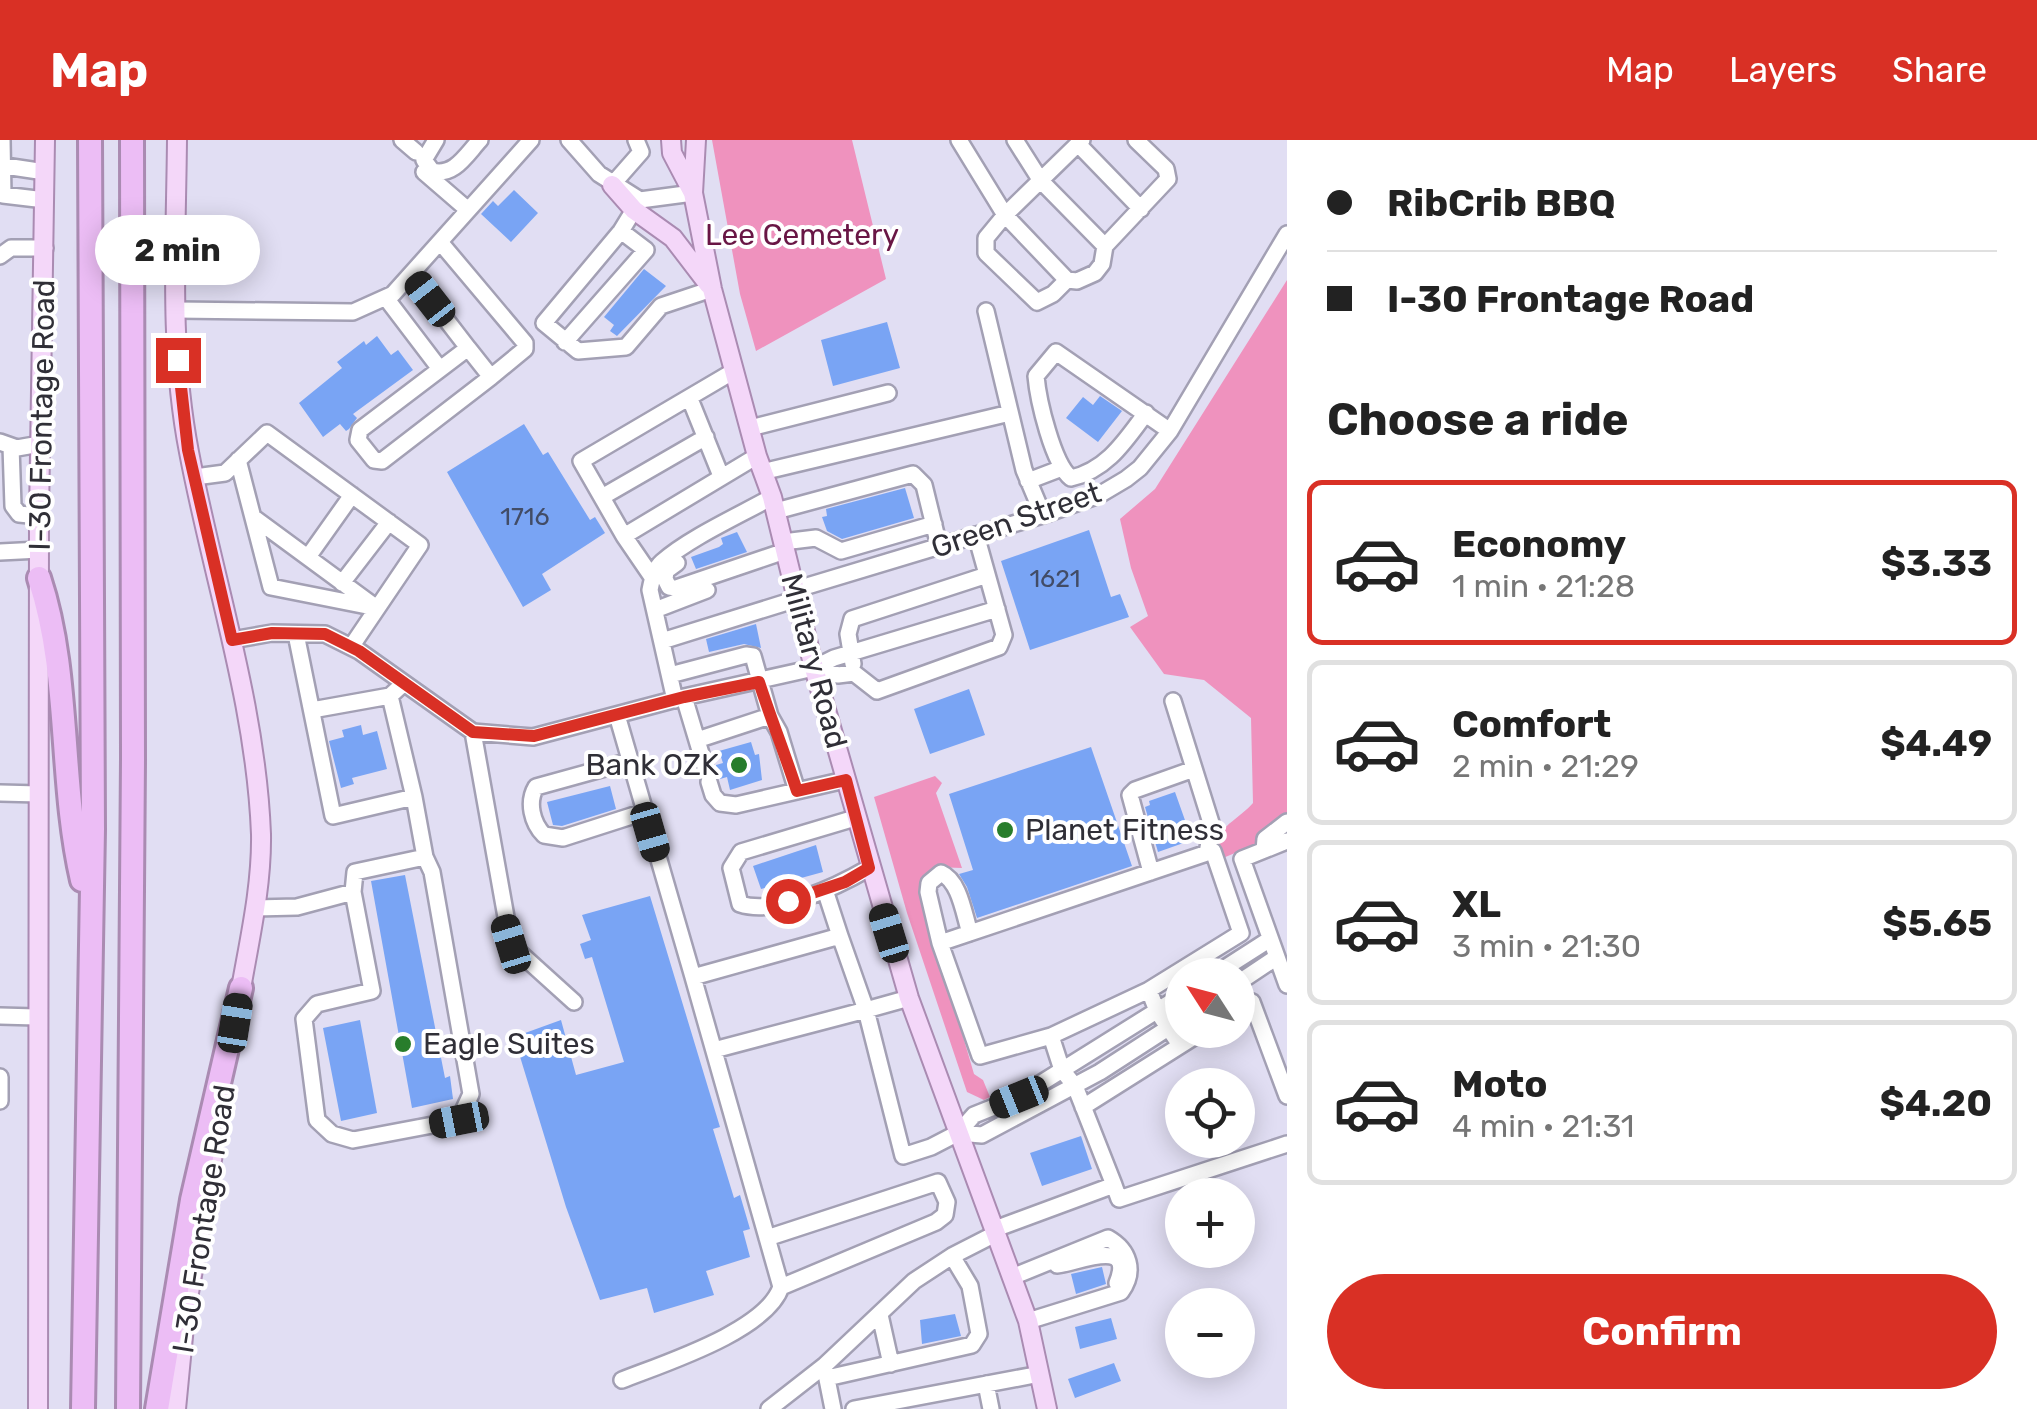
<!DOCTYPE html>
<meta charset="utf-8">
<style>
:root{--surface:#fff;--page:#f6f6f6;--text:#222;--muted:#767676;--line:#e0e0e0;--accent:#d93025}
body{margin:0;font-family:Rubik,sans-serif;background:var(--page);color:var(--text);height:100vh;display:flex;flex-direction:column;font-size:38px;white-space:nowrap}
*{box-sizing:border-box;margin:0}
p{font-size:32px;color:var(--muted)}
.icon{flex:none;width:55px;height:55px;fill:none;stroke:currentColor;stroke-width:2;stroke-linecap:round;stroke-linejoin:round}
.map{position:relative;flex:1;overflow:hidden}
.side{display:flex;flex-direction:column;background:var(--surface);width:750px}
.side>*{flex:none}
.guide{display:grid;align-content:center;height:220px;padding:0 40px;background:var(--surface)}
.needle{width:65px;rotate:306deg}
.fabs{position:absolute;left:1165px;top:818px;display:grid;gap:20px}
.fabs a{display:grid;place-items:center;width:90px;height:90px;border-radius:50%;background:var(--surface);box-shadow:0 5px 25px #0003;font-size:50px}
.end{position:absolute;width:45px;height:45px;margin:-22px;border:12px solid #d93025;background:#fff;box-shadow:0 0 0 5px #fff}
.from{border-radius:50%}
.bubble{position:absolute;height:70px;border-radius:35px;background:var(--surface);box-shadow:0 5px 25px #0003;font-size:32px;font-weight:700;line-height:70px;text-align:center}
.car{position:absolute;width:30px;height:60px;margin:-30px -15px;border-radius:12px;box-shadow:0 0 8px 2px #0007;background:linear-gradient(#222 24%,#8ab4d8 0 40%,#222 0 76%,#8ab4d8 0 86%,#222 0)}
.guide b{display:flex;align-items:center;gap:35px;height:95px;font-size:38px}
.guide b+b{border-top:2px solid var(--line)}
.guide i{width:25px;height:25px;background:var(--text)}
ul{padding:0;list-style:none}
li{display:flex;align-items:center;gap:30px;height:165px;margin:0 20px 15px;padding:0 20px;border:5px solid var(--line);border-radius:15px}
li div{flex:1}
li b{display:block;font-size:38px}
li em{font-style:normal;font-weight:700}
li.on{border-color:var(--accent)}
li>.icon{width:90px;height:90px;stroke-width:1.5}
h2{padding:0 40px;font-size:45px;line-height:120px}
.button{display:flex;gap:20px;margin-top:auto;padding:20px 40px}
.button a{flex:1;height:115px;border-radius:60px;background:var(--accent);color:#fff;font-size:40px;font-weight:700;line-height:115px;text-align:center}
header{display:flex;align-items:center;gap:60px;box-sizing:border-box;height:140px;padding:0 50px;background:var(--accent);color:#fff}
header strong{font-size:48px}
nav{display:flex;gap:55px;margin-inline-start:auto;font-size:35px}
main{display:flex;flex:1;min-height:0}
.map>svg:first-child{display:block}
.green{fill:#ef92be}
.building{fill:#79a4f4}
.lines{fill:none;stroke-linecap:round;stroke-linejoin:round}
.minor-casing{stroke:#a3a0b4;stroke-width:20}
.major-casing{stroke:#aa8bb2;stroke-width:22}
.highway-casing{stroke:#aa8bb2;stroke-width:28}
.minor{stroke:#fff;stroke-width:15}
.major{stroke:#f4d7f9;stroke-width:18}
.highway{stroke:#ecbdf5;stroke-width:22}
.route{stroke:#d93025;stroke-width:12}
.poi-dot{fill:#287d2b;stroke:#fff;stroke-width:4}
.labels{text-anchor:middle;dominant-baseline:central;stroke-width:8;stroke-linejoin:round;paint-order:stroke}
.number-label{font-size:25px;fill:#424c66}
.park-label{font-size:30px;fill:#691645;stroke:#fff}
.street-label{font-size:30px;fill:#302f37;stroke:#fff}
.poi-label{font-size:30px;fill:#302f37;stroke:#fff;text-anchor:start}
</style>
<header>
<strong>Map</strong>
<nav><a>Map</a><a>Layers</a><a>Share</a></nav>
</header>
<main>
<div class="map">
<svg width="1287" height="1269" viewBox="0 0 1287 1269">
<rect width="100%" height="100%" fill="#e1def3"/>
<path class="green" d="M712,0H852L886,139L756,211L740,154Z
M1287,140V684L1259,703L1223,718L1215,702C1222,685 1241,677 1253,663L1251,578L1204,540L1164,534L1130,487L1148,476L1131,428L1120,379L1155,349Z
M935,636L942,643L936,653L962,728L934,727L921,744V753L974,934L983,940L990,957L984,960L967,952L907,773L874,657Z"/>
<path class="building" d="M514,50L538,73L511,102L481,74L493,61L498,66Z
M644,129L666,146L617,196L610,191L614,185L604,177Z
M887,182L900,228L833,246L821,200Z
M377,196L391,215L398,210L413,230L353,274L357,278L349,289L346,291L340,284L323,297L299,263L342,228L337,222L364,201L366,205Z
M1100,256L1122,271L1098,302L1066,278L1083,257L1093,265Z
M524,284L543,315L548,312L590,380L595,377L605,393L542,434L551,450L523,467L447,332Z
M905,348L914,378L842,399L827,391L822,377L827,376L826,369Z
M1089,390L1111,457L1120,454L1129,477L1030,510L1001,421Z
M737,392L747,412L696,429L691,417L719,407L723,404L721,398Z
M756,484L761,508L744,504L709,512L706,499Z
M969,549L985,595L930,614L914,569Z
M361,585L363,595L377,591L387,629L352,638L354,644L341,648L329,601L344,597L342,590Z
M751,602L755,615L759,614L762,640L730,650L727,637L720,639L715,632L716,625L723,623L719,611Z
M1091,607L1132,726L977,778L967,747L959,734L973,730L949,654Z
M610,646L616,669L562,686L553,685L547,662Z
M1175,652L1192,700L1158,712L1145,667L1150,665L1149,661Z
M816,705L823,732L761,749L753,726Z
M405,735L445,938L450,936L453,959L412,968L371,741Z
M650,756L720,987L713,989L734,1058L740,1055L750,1089L743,1091L750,1117L706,1131L714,1155L654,1173L647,1148L600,1160L566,1067L514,897L561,880L576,935L624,922L592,817L585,819L580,804L591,800L582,775Z
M360,880L377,973L341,981L323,888Z
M1081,996L1092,1029L1042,1046L1030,1013Z
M1102,1127L1106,1144L1076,1154L1071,1134Z
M955,1174L961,1196L922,1204L920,1180Z
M1111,1178L1117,1199L1080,1209L1075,1187Z
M1114,1223L1121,1241L1075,1258L1068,1239Z"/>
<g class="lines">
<defs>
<path id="minor" d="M2,0L3,55L45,60
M402,0L416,12
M436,0L424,20L432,31C454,37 466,15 480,0
M569,0L599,34L640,60L693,53
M959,0L1005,75L1082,0
M1015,0L1041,41L1105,106
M1078,4L1141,69
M5,26L45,32
M424,32L468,70
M612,45L641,12L636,0
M640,60L621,91L544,183L578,211L626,207L661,166L712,149
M440,102L525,203V209L491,237
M0,116L11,108H45
M411,134L468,208L360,290L358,300L374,320L382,321L491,237L468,208
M1067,140L1005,75L986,98V113L1037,162L1053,154L1067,140L1077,141L1095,133L1102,124L1105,106L1168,39L1166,29L1136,0
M386,158L440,229
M177,170L353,172L393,154L531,0
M986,171L1024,330L1043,375
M565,202L646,110L621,91
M734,231L581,321L624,396L757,316
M690,259L721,336
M1146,273C1125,301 1107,330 1071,338C1053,324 1038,260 1036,236L1056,212L1170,291
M750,288L888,253
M0,302L17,308L40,304
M11,306L13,366L19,374L39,376
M238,320L271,447L377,468
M762,332L1010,273
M195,337L225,333L267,293L420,405L351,507
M1028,341L1062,328
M602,357L706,297
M776,371L913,334L924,345L939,406
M253,377L374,466
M624,396L652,437
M783,402L816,398L841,411L934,384
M0,412L40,410
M308,417L352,355
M677,423L666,431L665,439L669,447L676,448L785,411
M342,443L389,382
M794,450L1043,375L1099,355L1126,339L1140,328L1170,291L1287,94
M655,470L707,450
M296,494L333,676L414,657L425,717L355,732L353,752L372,851L317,864L304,879L317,980L332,994L353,1000L459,980L471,954L432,732L425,717
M232,500L272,493L325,494L359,511L473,592L533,597L684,557L814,528L834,518L997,469
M662,501L797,459
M853,524L848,494L852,479L987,435
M814,528L838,535L854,533L877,551L999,507L1004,495L976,395
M670,535L746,515L753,516L770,576L779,592L797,651
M403,544L390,556L414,657
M684,557L705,627
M675,560L650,450C652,440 654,429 662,422C689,398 740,375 772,357
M1173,561L1212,686L1207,713
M312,570L390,556
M617,575L693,837L840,796L866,870L714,910
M473,592L511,805L574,862
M697,600L770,576
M630,621L536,647C527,662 532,683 544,695L563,698L644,672
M709,642L713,655L720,663L736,665L845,640
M0,653L39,654
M855,678L741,712L731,728L740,764C776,776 838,746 869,728
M1287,701L1242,719L1287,845
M1264,710L1265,699L1287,682
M1151,732L1130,655L1135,650L1194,629
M825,750L840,796
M255,768L297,767L353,752
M940,803L928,752L929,743L941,733C960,741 964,775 970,793
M1214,835L1270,799
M1238,843L1277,817
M909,858L866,870L903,1016L931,1007L958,993L974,975L1019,957L1182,855
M1238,870L1252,862L1287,956
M0,876L36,877
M1051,896L1149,850
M0,937V961
M1083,967L1205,890
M958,993L982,995L1100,932L1182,879
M1114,1045L1119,1059L1287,1004
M995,1089L1114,1045L1075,946L1062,930L1051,896L980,916L940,803L1213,711L1241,793L1149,850L1157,871L1180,905
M767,1098L938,1042L947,1062L945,1075L936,1082L781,1147
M1057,1125C1075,1124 1136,1095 1117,1143
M1012,1137L1108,1098C1129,1110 1136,1131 1121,1152L1028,1181
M880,1175L891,1224
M825,1229L833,1269
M827,1238L972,1205L979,1194L970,1146L952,1116
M622,1240C665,1223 766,1191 781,1147L693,837
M986,1244L991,1269
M769,1269L824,1226L914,1141L952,1116L997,1093
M854,1269L1040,1234"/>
<path id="major" d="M177,0C176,103 169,210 189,312C213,439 256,564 261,694C262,749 248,806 239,860
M671,0L672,13L693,53
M696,0L693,53L712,149L757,316L772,357L814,528L909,858L1028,1181L1047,1269
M612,45L634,70L673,98L709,145
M38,1269L39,376L45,0
M176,1269L185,1176L213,1014"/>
<path id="highway" d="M39,438C71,534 59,641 82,740
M83,1269L93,689L90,0
M128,1269L133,619L132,0
M157,1269L192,1060L241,848"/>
</defs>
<use href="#minor" class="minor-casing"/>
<use href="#major" class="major-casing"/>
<use href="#highway" class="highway-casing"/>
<use href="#minor" class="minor"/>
<use href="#major" class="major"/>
<use href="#highway" class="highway"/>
</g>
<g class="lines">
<path class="route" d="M178,220L188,310L232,500L272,493L325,494L359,511L473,592L534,596L684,557L759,542C771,579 785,614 797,651L846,640L869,728L845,742L788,761"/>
</g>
<g class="poi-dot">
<circle cx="739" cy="625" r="10"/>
<circle cx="1005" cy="690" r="10"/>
<circle cx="403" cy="904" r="10"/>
</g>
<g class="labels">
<g class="number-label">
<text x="525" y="376">1716</text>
<text x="1055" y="438">1621</text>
</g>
<g class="park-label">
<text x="802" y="95">Lee Cemetery</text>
</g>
<g class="street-label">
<text transform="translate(42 275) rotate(-89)">I-30 Frontage Road</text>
<text transform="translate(1016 380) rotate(-19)">Green Street</text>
<text transform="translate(814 521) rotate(75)">Military Road</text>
<text transform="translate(204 1079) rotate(-81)">I-30 Frontage Road</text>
</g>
<g class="poi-label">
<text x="719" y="625" text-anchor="end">Bank OZK</text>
<text x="1025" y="690">Planet Fitness</text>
<text x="423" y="904">Eagle Suites</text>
</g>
</g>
</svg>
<div class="fabs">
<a><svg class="needle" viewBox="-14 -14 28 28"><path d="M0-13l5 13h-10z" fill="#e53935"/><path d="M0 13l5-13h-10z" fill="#767676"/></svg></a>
<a><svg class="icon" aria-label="locate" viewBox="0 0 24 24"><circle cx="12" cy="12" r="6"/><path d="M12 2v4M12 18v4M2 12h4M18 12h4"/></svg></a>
<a>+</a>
<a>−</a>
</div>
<i class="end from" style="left:788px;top:761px"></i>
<i class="end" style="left:178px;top:220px"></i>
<div class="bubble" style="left:95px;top:75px;width:165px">2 min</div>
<i class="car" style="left:430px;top:159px;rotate:322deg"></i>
<i class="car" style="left:650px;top:692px;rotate:164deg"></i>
<i class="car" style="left:889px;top:793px;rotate:343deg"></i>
<i class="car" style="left:511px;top:804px;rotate:343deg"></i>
<i class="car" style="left:235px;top:883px;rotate:9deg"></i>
<i class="car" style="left:1019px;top:957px;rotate:248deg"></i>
<i class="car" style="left:459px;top:980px;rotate:259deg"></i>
</div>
<section class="side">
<div class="guide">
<b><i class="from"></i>RibCrib BBQ</b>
<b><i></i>I-30 Frontage Road</b>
</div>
<h2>Choose a ride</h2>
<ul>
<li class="on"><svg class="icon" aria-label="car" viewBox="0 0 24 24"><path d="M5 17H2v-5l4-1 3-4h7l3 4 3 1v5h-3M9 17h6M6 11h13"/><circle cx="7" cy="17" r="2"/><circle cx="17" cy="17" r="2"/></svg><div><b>Economy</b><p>1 min · 21:28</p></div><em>$3.33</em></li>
<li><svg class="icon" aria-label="car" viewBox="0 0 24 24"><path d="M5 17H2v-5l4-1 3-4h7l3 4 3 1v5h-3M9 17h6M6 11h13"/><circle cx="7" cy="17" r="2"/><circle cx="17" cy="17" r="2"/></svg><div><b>Comfort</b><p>2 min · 21:29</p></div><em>$4.49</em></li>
<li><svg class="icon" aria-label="car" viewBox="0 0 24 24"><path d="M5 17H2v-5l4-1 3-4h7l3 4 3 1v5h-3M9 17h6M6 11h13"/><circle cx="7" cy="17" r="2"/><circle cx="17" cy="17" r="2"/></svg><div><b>XL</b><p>3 min · 21:30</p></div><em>$5.65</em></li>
<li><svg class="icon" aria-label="car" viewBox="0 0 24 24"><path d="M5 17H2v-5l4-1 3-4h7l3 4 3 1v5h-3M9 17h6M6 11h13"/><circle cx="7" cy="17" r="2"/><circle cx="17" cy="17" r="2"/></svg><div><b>Moto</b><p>4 min · 21:31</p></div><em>$4.20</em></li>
</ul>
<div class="button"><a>Confirm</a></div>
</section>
</main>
